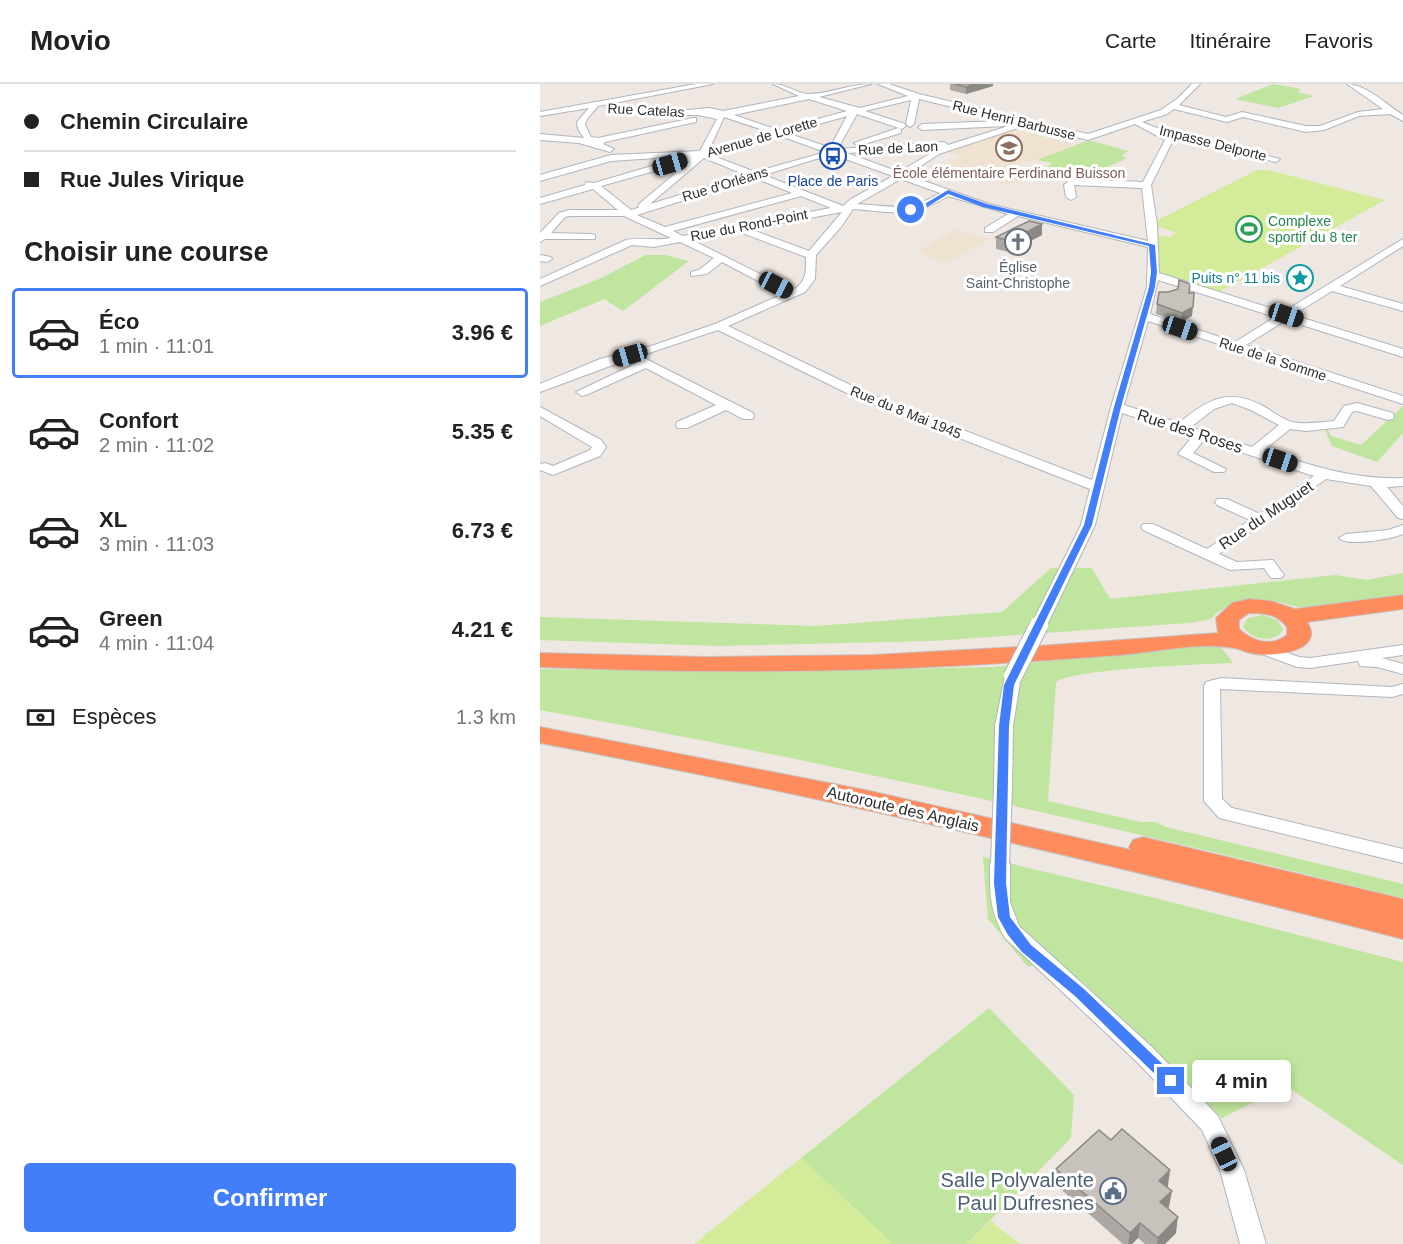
<!DOCTYPE html>
<html lang="fr">
<meta charset="utf-8">
<style>
:root{--surface:#fff;--page:#f6f6f6;--text:#222;--muted:#767676;--line:#e0e0e0;--accent:#437efa}
body{margin:0;font-family:Helvetica,sans-serif;background:var(--page);color:var(--text);height:100vh;display:flex;flex-direction:column;font-size:22px;white-space:nowrap}
*{box-sizing:border-box;margin:0}
p{font-size:20px;color:var(--muted)}
.icon{flex:none;width:33px;height:33px;fill:none;stroke:currentColor;stroke-width:2;stroke-linecap:round;stroke-linejoin:round}
.map{position:relative;flex:1;overflow:hidden}
.panel{display:flex;flex-direction:column;background:var(--surface);width:540px}
.panel>*{flex:none}
.banner{display:grid;align-content:center;height:132px;padding:0 24px;background:var(--surface)}
.end{position:absolute;width:27px;height:27px;margin:-14px;border:8px solid #437efa;background:#fff;box-shadow:0 0 0 3px #fff}
.from{border-radius:50%}
.bubble{position:absolute;height:42px;border-radius:6px;background:var(--surface);box-shadow:0 3px 9px #0003;font-size:20px;font-weight:700;line-height:42px;text-align:center}
.car{position:absolute;width:18px;height:36px;margin:-18px -9px;border-radius:8px;box-shadow:0 0 4px 2px #0007;background:linear-gradient(#222 24%,#8ab4d8 0 40%,#222 0 76%,#8ab4d8 0 86%,#222 0)}
.banner b{display:flex;align-items:center;gap:21px;height:57px;font-size:22px}
.banner b+b{border-top:2px solid var(--line)}
.banner i{width:15px;height:15px;background:var(--text)}
ul{padding:0;list-style:none}
li{display:flex;align-items:center;gap:18px;height:90px;margin:0 12px 9px;padding:0 12px;border:3px solid transparent;border-radius:6px}
li div{flex:1}
li b{display:block;font-size:22px}
li em{font-style:normal;font-weight:700}
li.on{border-color:var(--accent)}
li>.icon{width:54px;height:54px;stroke-width:1.5}
h2{padding:0 24px;font-size:27px;line-height:72px}
.pay{display:flex;align-items:center;gap:15px;height:66px;padding:0 24px;font-size:22px}
.pay p{margin-inline-start:auto}
.button{display:flex;gap:12px;margin-top:auto;padding:12px 24px}
.button a{flex:1;height:69px;border-radius:6px;background:var(--accent);color:#fff;font-size:24px;font-weight:700;line-height:69px;text-align:center}
header{display:flex;align-items:center;gap:36px;box-sizing:border-box;height:84px;padding:0 30px;background:var(--surface);border-bottom:2px solid var(--line)}
header strong{font-size:28px}
nav{display:flex;gap:33px;margin-inline-start:auto;font-size:21px}
main{display:flex;flex:1;min-height:0}
.map>svg:first-child{display:block}
.education{fill:#f0e2d1}
.green{fill:#c0e59e}
.pitch{fill:#d4ec9a}
.lines{fill:none;stroke-linecap:round;stroke-linejoin:round}
.minor-casing{stroke:#b1b5be;stroke-width:2}
.highway-casing{stroke:#c4c4c4;stroke-width:2}
.minor{fill:#fff;fill-rule:evenodd}
.highway{fill:#fe8c5d;fill-rule:evenodd}
.minor-bridge-casing{stroke:#b1b5be;stroke-width:20;stroke-linecap:butt}
.minor-bridge{stroke:#fff;stroke-width:18}
.wall{fill:#aca7a2}
.shaded-wall{fill:#8c8884}
.building{fill:#c8c2bc;stroke:#8c8884;stroke-width:1.5}
.route{fill:#437efa}
.labels{text-anchor:middle;dominant-baseline:central;stroke-width:6;stroke-linejoin:round;paint-order:stroke}
.far-street-label{font-size:14px;fill:#2e2e2e;stroke:#fff}
.far-education-label{font-size:14px;fill:#785e54;stroke:#fff}
.far-transit-label{font-size:14px;fill:#164399;stroke:#fff}
.far-leisure-label{font-size:14px;fill:#27864d;stroke:#fff;text-anchor:start}
.far-worship-label{font-size:14px;fill:#5b616d;stroke:#fff}
.far-culture-label{font-size:14px;fill:#0d838f;stroke:#fff;text-anchor:end}
.street-label{font-size:16px;fill:#2e2e2e;stroke:#fff}
.near-service-label{font-size:20px;fill:#4e5e75;stroke:#fff;text-anchor:end}
</style>
<header>
<strong>Movio</strong>
<nav><a>Carte</a><a>Itinéraire</a><a>Favoris</a></nav>
</header>
<main>
<section class="panel">
<div class="banner">
<b><i class="from"></i>Chemin Circulaire</b>
<b><i></i>Rue Jules Virique</b>
</div>
<h2>Choisir une course</h2>
<ul>
<li class="on"><svg class="icon" aria-label="car" viewBox="0 0 24 24"><path d="M5 17H2v-5l4-1 3-4h7l3 4 3 1v5h-3M9 17h6M6 11h13"/><circle cx="7" cy="17" r="2"/><circle cx="17" cy="17" r="2"/></svg><div><b>Éco</b><p>1 min · 11:01</p></div><em>3.96 €</em></li>
<li><svg class="icon" aria-label="car" viewBox="0 0 24 24"><path d="M5 17H2v-5l4-1 3-4h7l3 4 3 1v5h-3M9 17h6M6 11h13"/><circle cx="7" cy="17" r="2"/><circle cx="17" cy="17" r="2"/></svg><div><b>Confort</b><p>2 min · 11:02</p></div><em>5.35 €</em></li>
<li><svg class="icon" aria-label="car" viewBox="0 0 24 24"><path d="M5 17H2v-5l4-1 3-4h7l3 4 3 1v5h-3M9 17h6M6 11h13"/><circle cx="7" cy="17" r="2"/><circle cx="17" cy="17" r="2"/></svg><div><b>XL</b><p>3 min · 11:03</p></div><em>6.73 €</em></li>
<li><svg class="icon" aria-label="car" viewBox="0 0 24 24"><path d="M5 17H2v-5l4-1 3-4h7l3 4 3 1v5h-3M9 17h6M6 11h13"/><circle cx="7" cy="17" r="2"/><circle cx="17" cy="17" r="2"/></svg><div><b>Green</b><p>4 min · 11:04</p></div><em>4.21 €</em></li>
</ul>
<div class="pay"><svg class="icon" aria-label="cash" viewBox="0 0 24 24"><path d="M3 7h18v10H3z"/><circle cx="12" cy="12" r="2"/></svg>Espèces<p>1.3 km</p></div>
<div class="button"><a>Confirmer</a></div>
</section>
<div class="map">
<svg width="863" height="1160" viewBox="0 0 863 1160">
<rect width="100%" height="100%" fill="#efe7e1"/>
<path class="education" d="M474,44L533,61L497,76L470,82L495,88L471,101L392,84L423,73L404,67Z
M415,146L451,155L405,179L377,167Z"/>
<path class="green" d="M733,0L761,5L757,8L774,12L738,24L695,15Z
M549,56L588,67L581,72L587,74L555,89L507,83L512,79L497,76Z
M106,171H125L149,177L83,227L64,215L0,242V218L59,195Z
M863,322V349L837,378L792,362L785,346H788L791,352L821,361Z
M511,484H552L570,515L795,491L827,496L863,489V510L781,523H759L731,516L707,515L679,527L671,535L649,539L392,557L180,562L0,556V533L275,542L462,528Z
M723,531L737,536L743,546C734,560 710,556 703,542L708,534Z
M656,562L681,563L693,579C665,580 532,585 516,598L508,717L601,738H615L626,743L863,800V814C577,743 290,678 0,626V585L234,588L453,583Z
M443,773L619,815L863,878V1081L746,1002L682,1034L546,901L512,874L488,883L448,835Z
M449,924L534,1011L531,1054L427,1160H353L261,1074Z"/>
<path class="pitch" d="M717,86H728L845,116L679,208L619,189L616,151L629,153L636,148L618,143L616,137Z
M261,1074L353,1160H154L256,1078Z
M451,1137L480,1160H427Z"/>
<g class="lines">
<defs>
<path id="minor" d="M156,0H173L58,22L47,35L45,41L51,53L58,54L153,34H156V38L65,58L63,60L74,65L70,68L39,59L0,56V50L44,54L38,45L37,38L49,24L0,32V28Z
M233,0C246,0 258,10 269,10C289,10 310,0 331,0L279,13L320,24L368,12L338,0H349L379,10L548,50L621,26L638,14L652,0H660L639,21L686,33L702,28L766,42H780L818,28L843,25L807,0C826,0 847,21 863,31V37L850,30L819,32L784,46L766,48L703,33L687,38L634,25L627,30L602,38L614,43L740,75L736,78L629,51L633,56L611,101L617,141L619,189L743,228L863,155V162L800,202L863,220V227L792,207L753,231L863,265V273L746,236L706,261L863,312V320L608,237L584,321L639,339C667,316 688,303 723,322C732,327 742,335 752,338C765,341 780,338 794,337L804,322L817,319L853,329L854,332L853,335L848,336L817,327L812,328L803,343L766,347L750,345L724,366C770,381 814,396 863,394V402L847,403L863,422V435L858,434L831,402L786,395L679,470L697,478L733,476L744,491L741,494H731L724,484L690,486L603,446L601,443L603,440H613L667,465L710,436L677,421L675,418L677,415H687L720,430L774,392L664,356L653,369L686,385L684,388H674L638,370L653,352L582,329L555,441L507,541L499,546L491,541L541,441L550,405L317,314L178,246L100,272L213,329L214,332L213,335H203L186,326L147,344H137L136,341L137,338L176,321L106,284L46,311L42,312L36,308L97,279L89,275L0,308V300L60,275L111,262L175,240L243,210L182,178L167,190L151,192V188L159,186L174,174L140,158L114,163L92,161L0,202V195L86,156C101,153 116,157 131,154L84,132H29L25,133L11,149L51,150L55,151V155H5L0,158V149L19,129L29,126H78L53,105L0,120V114L45,101L46,98L54,99L146,72L71,77L0,97V91L71,71L160,67L177,35L158,31H137L70,26L66,24L67,22L137,27L169,24L183,27L259,12ZM269,15L307,27L238,46L194,31ZM379,15L478,39L408,61L404,58L299,65L297,72L353,92L311,115L303,122L224,91L286,72V68L215,88L171,71L238,51L282,67H288V63L247,49L307,32L290,64L297,66L317,30L362,45L366,42L365,40L325,27L371,16L366,40L370,43L374,40ZM184,33L229,48L169,66ZM595,40L625,56L603,98L531,95L524,101L526,113L531,116L536,113L534,101L602,104L608,157L449,120L367,91L399,70L487,41L548,56ZM400,64L359,88L307,69ZM164,74L206,91L110,120ZM150,77L99,120L98,124L91,126L61,102ZM215,94L252,109L125,143L97,131ZM361,95L400,109C367,129 353,122 317,120ZM261,112L291,124L143,152L133,147ZM408,112L468,130L445,144V148H453L478,132L608,163L607,203L571,323L552,396L325,308L188,242L265,208L275,195L276,171L301,143L313,125C355,128 371,135 408,112ZM302,128L269,167L210,145ZM197,147L266,173C266,187 267,199 252,206L152,156ZM618,196L735,233L695,258L610,230ZM692,319L711,326L739,341L712,363L651,343L674,325Z
M463,37L467,40L466,42L382,46L378,43L382,40Z
M358,44L361,45V49L318,62L314,59Z
M0,171L11,173L12,175L7,178L0,177Z
M0,323L61,356L66,363L60,372L13,391L0,386V380L5,379L13,382L50,366L52,363L0,332Z
M863,441V450C851,455 808,463 799,454L806,450L848,446Z
M723,560L759,573L770,574L863,561V571L842,574L863,580V590L837,583L820,582L818,577L770,584L757,583L717,568L715,565Z
M473,587L479,588L481,592L473,642L472,704L469,708L463,710L457,708L454,704L455,642L465,592L467,588Z
M681,594L852,603L863,600V610L852,613L680,605L682,715L692,724L863,765V779L679,734L664,717V602L666,598Z
M460,772L467,774L470,779V818L479,842L612,963L678,1032L704,1086L726,1160H700L680,1086L662,1046L596,977L465,854C449,824 450,812 450,779L453,774Z"/>
<path id="highway" d="M863,511V525L767,538C787,568 729,574 711,569C705,568 700,565 694,564C658,558 617,568 581,571C531,575 481,578 431,581C287,589 144,589 0,583V569L166,573L332,571L498,562L678,549L676,534L692,519L709,515L731,517L755,525ZM709,529C725,529 737,530 747,543V551C732,563 713,558 699,545V536Z
M0,643L325,706L591,766L589,763L593,756L603,753L863,815V855C577,781 290,714 0,659Z"/>
</defs>
<use href="#minor" class="minor-casing"/>
<use href="#highway" class="highway-casing"/>
<use href="#minor" class="minor"/>
<use href="#highway" class="highway"/>
<defs>
<path id="minor-bridge" d="M473,592L499,541
M460,779L463,704"/>
</defs>
<use href="#minor-bridge" class="minor-bridge-casing"/>
<use href="#minor-bridge" class="minor-bridge"/>
</g>
<path class="wall" d="M410,0H453V2L426,10L410,6Z
M502,140V151L469,168L456,165V153Z
M650,209L652,232L641,238L616,230L617,220Z
M516,1085L628,1102L627,1103L629,1123L628,1124L636,1149L625,1160H605L598,1154L592,1160H583L515,1100Z"/>
<path class="shaded-wall" d="M436,0H453V2L426,10V3Z
M502,140V151L469,168V157Z
M653,223L652,232L641,238L642,229Z
M630,1086L628,1102L617,1112L619,1097Z
M632,1107L629,1123L618,1134L620,1118Z
M638,1133L636,1149L625,1160H617L618,1154Z
M600,1139L598,1154L592,1160H588L590,1149Z"/>
<path class="building" d="M415,0H436L426,3Z
M489,137L502,140L469,157L456,153Z
M639,196L650,200L649,209H654L653,223L642,229L617,220L619,208H628L638,205Z
M582,1045L630,1086L619,1097L632,1107L620,1118L638,1133L618,1154L600,1139L590,1149L516,1085L559,1046L571,1056Z"/>
<path class="route" d="M408,106L447,120L615,161L617,188L615,203L581,323L552,441L474,601L469,642L466,799L470,833L491,861L544,905L636,993L638,997L636,1001H626L535,912L482,868L468,851L458,833L454,799L459,642L464,601L544,441L574,323L609,203L611,188L609,162L443,123L408,110L387,123L371,127L368,126L383,121Z"/>
<defs>
<symbol id="school-ring" viewBox="-11 -11 22 22"><circle r="9.5" fill="#fff" stroke="#8d6e63" stroke-width="1.5"/><path d="M0-5L7-2L0 1L-7-2ZM-4 1L0 2.5L4 1V4Q0 6-4 4Z" fill="#8d6e63"/></symbol>
<symbol id="bus-ring" viewBox="-11 -11 22 22"><circle r="9.5" fill="#fff" stroke="#1a4fb4" stroke-width="1.5"/><path d="M-5-6H5V4H4V6H2V4H-2V6H-4V4H-5ZM-3.5-4V0h7V-4ZM-3.5 1.2v1.5H-2V1.2ZM2 1.2v1.5H3.5V1.2Z" fill="#1a4fb4"/></symbol>
<symbol id="stadium-ring" viewBox="-11 -11 22 22"><circle r="9.5" fill="#fff" stroke="#2e9e5b" stroke-width="1.5"/><path d="M0-5a6.5 5 0 1 0 0 10a6.5 5 0 1 0 0-10ZM-3.5-1.8h7v3.6h-7Z" fill="#2e9e5b"/></symbol>
<symbol id="church-ring" viewBox="-11 -11 22 22"><circle r="9.5" fill="#fff" stroke="#6b7280" stroke-width="1.5"/><path d="M-1.2-6h2.4v3.5h3.3v2.4h-3.3V6h-2.4V-.1h-3.3v-2.4h3.3Z" fill="#6b7280"/></symbol>
<symbol id="sight-ring" viewBox="-11 -11 22 22"><circle r="9.5" fill="#fff" stroke="#0f9aa8" stroke-width="1.5"/><path d="M0-6L1.8-2.2L6-1.7L2.9 1.2L3.7 5.4L0 3.3L-3.7 5.4L-2.9 1.2L-6-1.7L-1.8-2.2Z" fill="#0f9aa8"/></symbol>
<symbol id="civic-ring" viewBox="-11 -11 22 22"><circle r="9.5" fill="#fff" stroke="#5c6f8a" stroke-width="1.5"/><path d="M-.6-6.5H3V-4.5H.6V-3L4-1V1h2V6H-6V1h2V-1L-.6-3ZM-1.2 2.5V6h2.4V2.5Z" fill="#5c6f8a"/></symbol>
</defs>
<g fill-rule="evenodd">
<use href="#school-ring" x="454" y="49" width="30" height="30"/>
<use href="#bus-ring" x="278" y="57" width="30" height="30"/>
<use href="#stadium-ring" x="694" y="130" width="30" height="30"/>
<use href="#church-ring" x="463" y="143" width="30" height="30"/>
<use href="#sight-ring" x="745" y="179" width="30" height="30"/>
<use href="#civic-ring" x="558" y="1092" width="30" height="30"/>
</g>
<g class="labels">
<g class="far-street-label">
<text transform="translate(106 26) rotate(3)">Rue Catelas</text>
<text transform="translate(474 36) rotate(14)">Rue Henri Barbusse</text>
<text transform="translate(222 53) rotate(-16)">Avenue de Lorette</text>
<text transform="translate(673 59) rotate(14)">Impasse Delporte</text>
<text transform="translate(358 64) rotate(-3)">Rue de Laon</text>
<text transform="translate(185 100) rotate(-17)">Rue d'Orléans</text>
<text transform="translate(209 141) rotate(-11)">Rue du Rond-Point</text>
<text transform="translate(733 275) rotate(18)">Rue de la Somme</text>
<text transform="translate(366 328) rotate(22)">Rue du 8 Mai 1945</text>
</g>
<g class="far-education-label">
<text x="469" y="89">École élémentaire Ferdinand Buisson</text>
</g>
<g class="far-transit-label">
<text x="293" y="97">Place de Paris</text>
</g>
<g class="far-leisure-label">
<text x="728" y="137">Complexe<tspan x="728" dy="16">sportif du 8 ter</tspan></text>
</g>
<g class="far-worship-label">
<text x="478" y="183">Église<tspan x="478" dy="16">Saint-Christophe</tspan></text>
</g>
<g class="far-culture-label">
<text x="740" y="194">Puits n° 11 bis</text>
</g>
<g class="street-label">
<text transform="translate(650 347) rotate(18)">Rue des Roses</text>
<text transform="translate(726 431) rotate(-34)">Rue du Muguet</text>
<text transform="translate(363 725) rotate(13)">Autoroute des Anglais</text>
</g>
<g class="near-service-label">
<text x="554" y="1096">Salle Polyvalente<tspan x="554" dy="23">Paul Dufresnes</tspan></text>
</g>
</g>
</svg>
<i class="end from" style="left:371px;top:126px"></i>
<i class="end" style="left:631px;top:997px"></i>
<div class="bubble" style="left:652px;top:976px;width:99px">4 min</div>
<i class="car" style="left:130px;top:80px;rotate:74deg"></i>
<i class="car" style="left:236px;top:201px;rotate:118deg"></i>
<i class="car" style="left:746px;top:231px;rotate:108deg"></i>
<i class="car" style="left:640px;top:244px;rotate:108deg"></i>
<i class="car" style="left:90px;top:271px;rotate:254deg"></i>
<i class="car" style="left:740px;top:376px;rotate:108deg"></i>
<i class="car" style="left:684px;top:1070px;rotate:335deg"></i>
</div>
</main>
